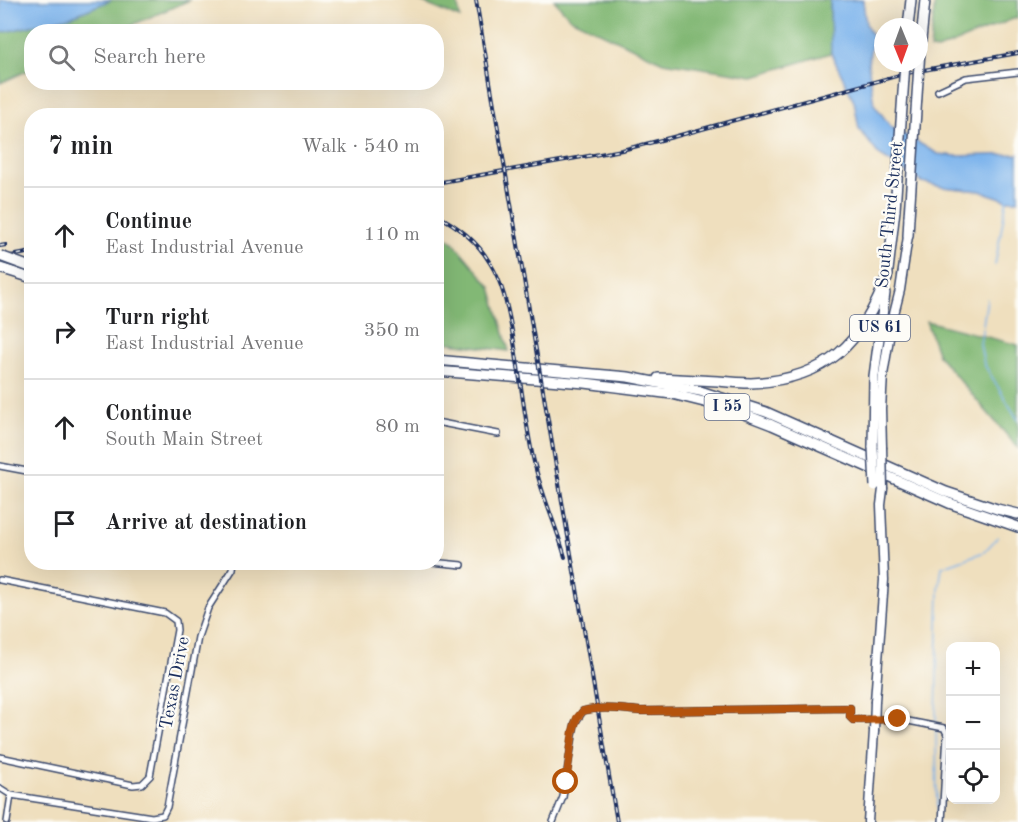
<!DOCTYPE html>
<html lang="en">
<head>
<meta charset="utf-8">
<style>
	:root { --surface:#fff; --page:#f2f2f2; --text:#202124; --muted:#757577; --line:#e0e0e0 }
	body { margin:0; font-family:"Old Standard TT",serif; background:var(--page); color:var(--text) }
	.controls { position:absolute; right:18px; bottom:18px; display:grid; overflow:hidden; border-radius:12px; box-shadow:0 6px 24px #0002 }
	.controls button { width:54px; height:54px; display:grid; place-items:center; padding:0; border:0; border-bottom:2px solid var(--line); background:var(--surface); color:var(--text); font:30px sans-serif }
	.compass { position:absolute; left:874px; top:18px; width:54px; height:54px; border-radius:50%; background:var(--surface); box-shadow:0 6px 24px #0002; rotate:179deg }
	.stop { position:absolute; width:18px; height:18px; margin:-14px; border:4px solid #b45309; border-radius:50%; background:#fff }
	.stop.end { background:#b45309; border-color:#fff; box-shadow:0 2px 6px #0008 }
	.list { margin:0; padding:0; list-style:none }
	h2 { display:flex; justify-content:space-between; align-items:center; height:78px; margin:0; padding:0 24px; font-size:26px }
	h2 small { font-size:20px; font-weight:400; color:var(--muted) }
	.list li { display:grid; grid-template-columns:39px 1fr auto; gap:18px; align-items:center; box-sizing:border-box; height:96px; padding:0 24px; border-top:2px solid var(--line) }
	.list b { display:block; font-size:22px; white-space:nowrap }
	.list p { margin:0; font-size:20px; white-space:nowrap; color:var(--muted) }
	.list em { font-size:20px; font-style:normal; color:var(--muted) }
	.icon { flex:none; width:33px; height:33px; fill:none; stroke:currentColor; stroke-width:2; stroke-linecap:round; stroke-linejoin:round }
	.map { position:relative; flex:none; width:1018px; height:822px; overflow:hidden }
	.search { position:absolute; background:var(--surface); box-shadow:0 6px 24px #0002; left:24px; top:24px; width:420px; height:66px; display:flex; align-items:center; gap:15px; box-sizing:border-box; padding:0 21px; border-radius:24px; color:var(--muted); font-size:22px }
	.panel { position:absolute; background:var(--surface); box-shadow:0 6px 24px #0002; left:24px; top:108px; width:420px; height:462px; border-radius:24px }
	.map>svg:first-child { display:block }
</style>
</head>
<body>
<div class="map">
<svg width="1018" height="822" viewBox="0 0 1018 822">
	<rect width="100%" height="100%" fill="#fdfcf7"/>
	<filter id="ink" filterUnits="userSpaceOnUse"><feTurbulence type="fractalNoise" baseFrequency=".0167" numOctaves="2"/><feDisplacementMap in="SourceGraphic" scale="12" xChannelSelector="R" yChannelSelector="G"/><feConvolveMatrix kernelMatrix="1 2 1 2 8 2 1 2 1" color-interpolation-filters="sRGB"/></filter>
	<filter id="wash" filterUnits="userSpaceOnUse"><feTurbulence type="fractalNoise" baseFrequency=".008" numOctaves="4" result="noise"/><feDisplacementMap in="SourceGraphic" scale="24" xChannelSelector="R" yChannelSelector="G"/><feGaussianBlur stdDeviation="1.35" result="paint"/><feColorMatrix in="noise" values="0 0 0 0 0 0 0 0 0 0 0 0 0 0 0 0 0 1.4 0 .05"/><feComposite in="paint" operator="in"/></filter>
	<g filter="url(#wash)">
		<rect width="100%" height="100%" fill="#efdfbe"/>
		<g fill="#82b875" stroke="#4e746a" stroke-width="1.5">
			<path d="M111,0h79l-72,31 -86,1 -1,37 -31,14v-50l70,-16z"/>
			<path d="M416,0h41l3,18z"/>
			<path d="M554,0h276l1,53 -77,23 -91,-14 -93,-44z"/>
			<path d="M935,0h83v17l-81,33 -7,-1z"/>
			<path d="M437,230l16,12 38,45 18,64 -72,-10z"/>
			<path d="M926,321l92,24v103l-80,-93z"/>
		</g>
		<g fill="#7db4ec" stroke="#4c72a5" stroke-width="1.5">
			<path d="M0,0h111l-41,17 -70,16z"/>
			<path d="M830,0h33l3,24 7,14 -5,25 6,41 17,23 47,27 19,2 61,-2v46h-11l-27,-9 -38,-4 -20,-5 -43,-27 -20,-26 -5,-28 -23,-48z"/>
		</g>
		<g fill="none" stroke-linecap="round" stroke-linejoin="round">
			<g stroke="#7db4ec" stroke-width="1.5">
				<path d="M995,265l12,-67"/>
				<path d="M987,299l-7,45 4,20 34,56"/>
				<path d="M936,723l3,-135 3,-21 42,-15 14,-15"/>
				<path d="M936,728l1,94"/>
			</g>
		</g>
	</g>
	<g filter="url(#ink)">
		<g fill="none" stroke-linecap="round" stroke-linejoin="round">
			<defs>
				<g id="street">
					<path d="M938,91l28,-13 52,-6"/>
					<path d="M436,422l62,12"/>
					<path d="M0,466l32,6"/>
					<path d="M431,562l31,3"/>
					<path d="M0,580l165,33 11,8 1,9 -27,146 -8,8 -9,1 -133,-28"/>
					<path d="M0,788l11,7 141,22 11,-2 4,-8 31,-170 10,-29 25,-39 1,-7"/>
					<path d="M7,822l4,-27"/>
					<path d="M553,822l10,-25 12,-74 8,-12c19,-5 41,-1 60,0l207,-3v9l3,3 45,-1 46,9 3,6 -5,88"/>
				</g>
				<g id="primary">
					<path d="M882,447l-1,-38 2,-34 8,-49 9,-36 8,-54"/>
					<path d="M875,701l9,-121 -3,-75 2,-16"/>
					<path d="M868,822l6,-91"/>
				</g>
				<g id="highway">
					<path d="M908,27l3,-27"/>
					<path d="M920,50l5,-50"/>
					<path d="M908,236l1,-19"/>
					<path d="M0,268l32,10"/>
					<path d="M887,279l8,-69"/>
					<path d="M436,360l192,17 72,14 66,21 180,80 51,17 21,5"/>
					<path d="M436,371l149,12 87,11 56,14 44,17 177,78 69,24"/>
					<path d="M658,378c20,1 40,2 60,3 11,1 22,2 33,2 77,-4 111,-39 137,-109"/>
					<path d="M873,447l1,-71 11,-83"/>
				</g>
			</defs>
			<use href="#street" stroke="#3b496c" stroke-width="8"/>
			<use href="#primary" stroke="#3b496c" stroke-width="11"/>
			<use href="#highway" stroke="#3b496c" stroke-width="12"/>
			<use href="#street" stroke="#fff" stroke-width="5"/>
			<use href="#primary" stroke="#fff" stroke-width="8"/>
			<use href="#highway" stroke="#fff" stroke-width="9"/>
			<defs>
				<g id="rail">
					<path d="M476,0l141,822"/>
					<path d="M436,183l186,-33 51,-13 234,-64 111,-20"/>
					<path d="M436,215c21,10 42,27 54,48 14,22 18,48 23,73 7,39 11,78 19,117 7,36 23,69 33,104"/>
					<path d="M0,246l6,-1"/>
					<path d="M0,258l32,-6"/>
				</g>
			</defs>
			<use href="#rail" stroke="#1b2f5e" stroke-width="4"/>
			<use href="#rail" stroke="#fdfcf7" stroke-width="1.5" stroke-dasharray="4.5" stroke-linecap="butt"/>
			<defs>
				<g id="primary-bridge">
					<path d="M882,447l1,42"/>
					<path d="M874,731l1,-30"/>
				</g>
				<g id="highway-bridge">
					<path d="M895,210l10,-147"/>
					<path d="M909,217l11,-167"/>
					<path d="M0,256l30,11"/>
					<path d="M873,447l2,39"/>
				</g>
			</defs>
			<use href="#primary-bridge" stroke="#3b496c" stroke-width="11" stroke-linecap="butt"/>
			<use href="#highway-bridge" stroke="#3b496c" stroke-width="12" stroke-linecap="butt"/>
			<use href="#primary-bridge" stroke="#fff" stroke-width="8"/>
			<use href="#highway-bridge" stroke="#fff" stroke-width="9"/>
		</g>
	</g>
	<g fill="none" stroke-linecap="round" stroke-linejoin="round" filter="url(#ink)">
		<path stroke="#b45309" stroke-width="8" d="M566,782l7,-51 4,-13 6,-7c19,-5 41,-1 60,0l207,-3v9l3,3 45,-1"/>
	</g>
	<g text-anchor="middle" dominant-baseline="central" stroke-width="4.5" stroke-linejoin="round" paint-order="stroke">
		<g fill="#fdfcf7" stroke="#5f6c8c" stroke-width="1.5">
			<rect x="850" y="315" width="60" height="26" rx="4.5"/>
			<rect x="704.5" y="394" width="45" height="26" rx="4.5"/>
		</g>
		<g font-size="16" font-weight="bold" fill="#1b2f5e">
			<text x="880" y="328">US 61</text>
			<text x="727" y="407">I 55</text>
		</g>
		<g font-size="18" fill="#1b2f5e" stroke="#fdfcf7">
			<text transform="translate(890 215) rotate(-84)">South Third Street</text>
			<text transform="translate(175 683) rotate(-79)">Texas Drive</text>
		</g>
	</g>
</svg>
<div class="controls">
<button>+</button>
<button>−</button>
<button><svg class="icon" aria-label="locate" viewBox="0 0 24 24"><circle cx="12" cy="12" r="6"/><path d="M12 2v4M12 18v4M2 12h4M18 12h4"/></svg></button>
</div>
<svg class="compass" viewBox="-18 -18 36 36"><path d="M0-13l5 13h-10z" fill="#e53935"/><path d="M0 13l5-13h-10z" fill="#757577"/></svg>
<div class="stop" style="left:566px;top:782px"></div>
<div class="stop end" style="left:898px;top:719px"></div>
<div class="search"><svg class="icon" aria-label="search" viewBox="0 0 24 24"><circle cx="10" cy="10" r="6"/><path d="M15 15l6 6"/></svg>Search here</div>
<section class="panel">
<h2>7 min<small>Walk · 540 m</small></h2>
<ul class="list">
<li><svg class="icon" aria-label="ahead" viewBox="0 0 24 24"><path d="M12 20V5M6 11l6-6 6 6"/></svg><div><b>Continue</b><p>East Industrial Avenue</p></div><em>110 m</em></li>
<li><svg class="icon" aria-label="right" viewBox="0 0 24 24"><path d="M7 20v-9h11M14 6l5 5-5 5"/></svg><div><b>Turn right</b><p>East Industrial Avenue</p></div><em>350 m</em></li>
<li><svg class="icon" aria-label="ahead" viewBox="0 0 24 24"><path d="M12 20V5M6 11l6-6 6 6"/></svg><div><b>Continue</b><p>South Main Street</p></div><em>80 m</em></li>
<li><svg class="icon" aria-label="arrive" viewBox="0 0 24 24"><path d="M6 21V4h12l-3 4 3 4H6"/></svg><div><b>Arrive at destination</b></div></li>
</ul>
</section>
</div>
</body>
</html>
